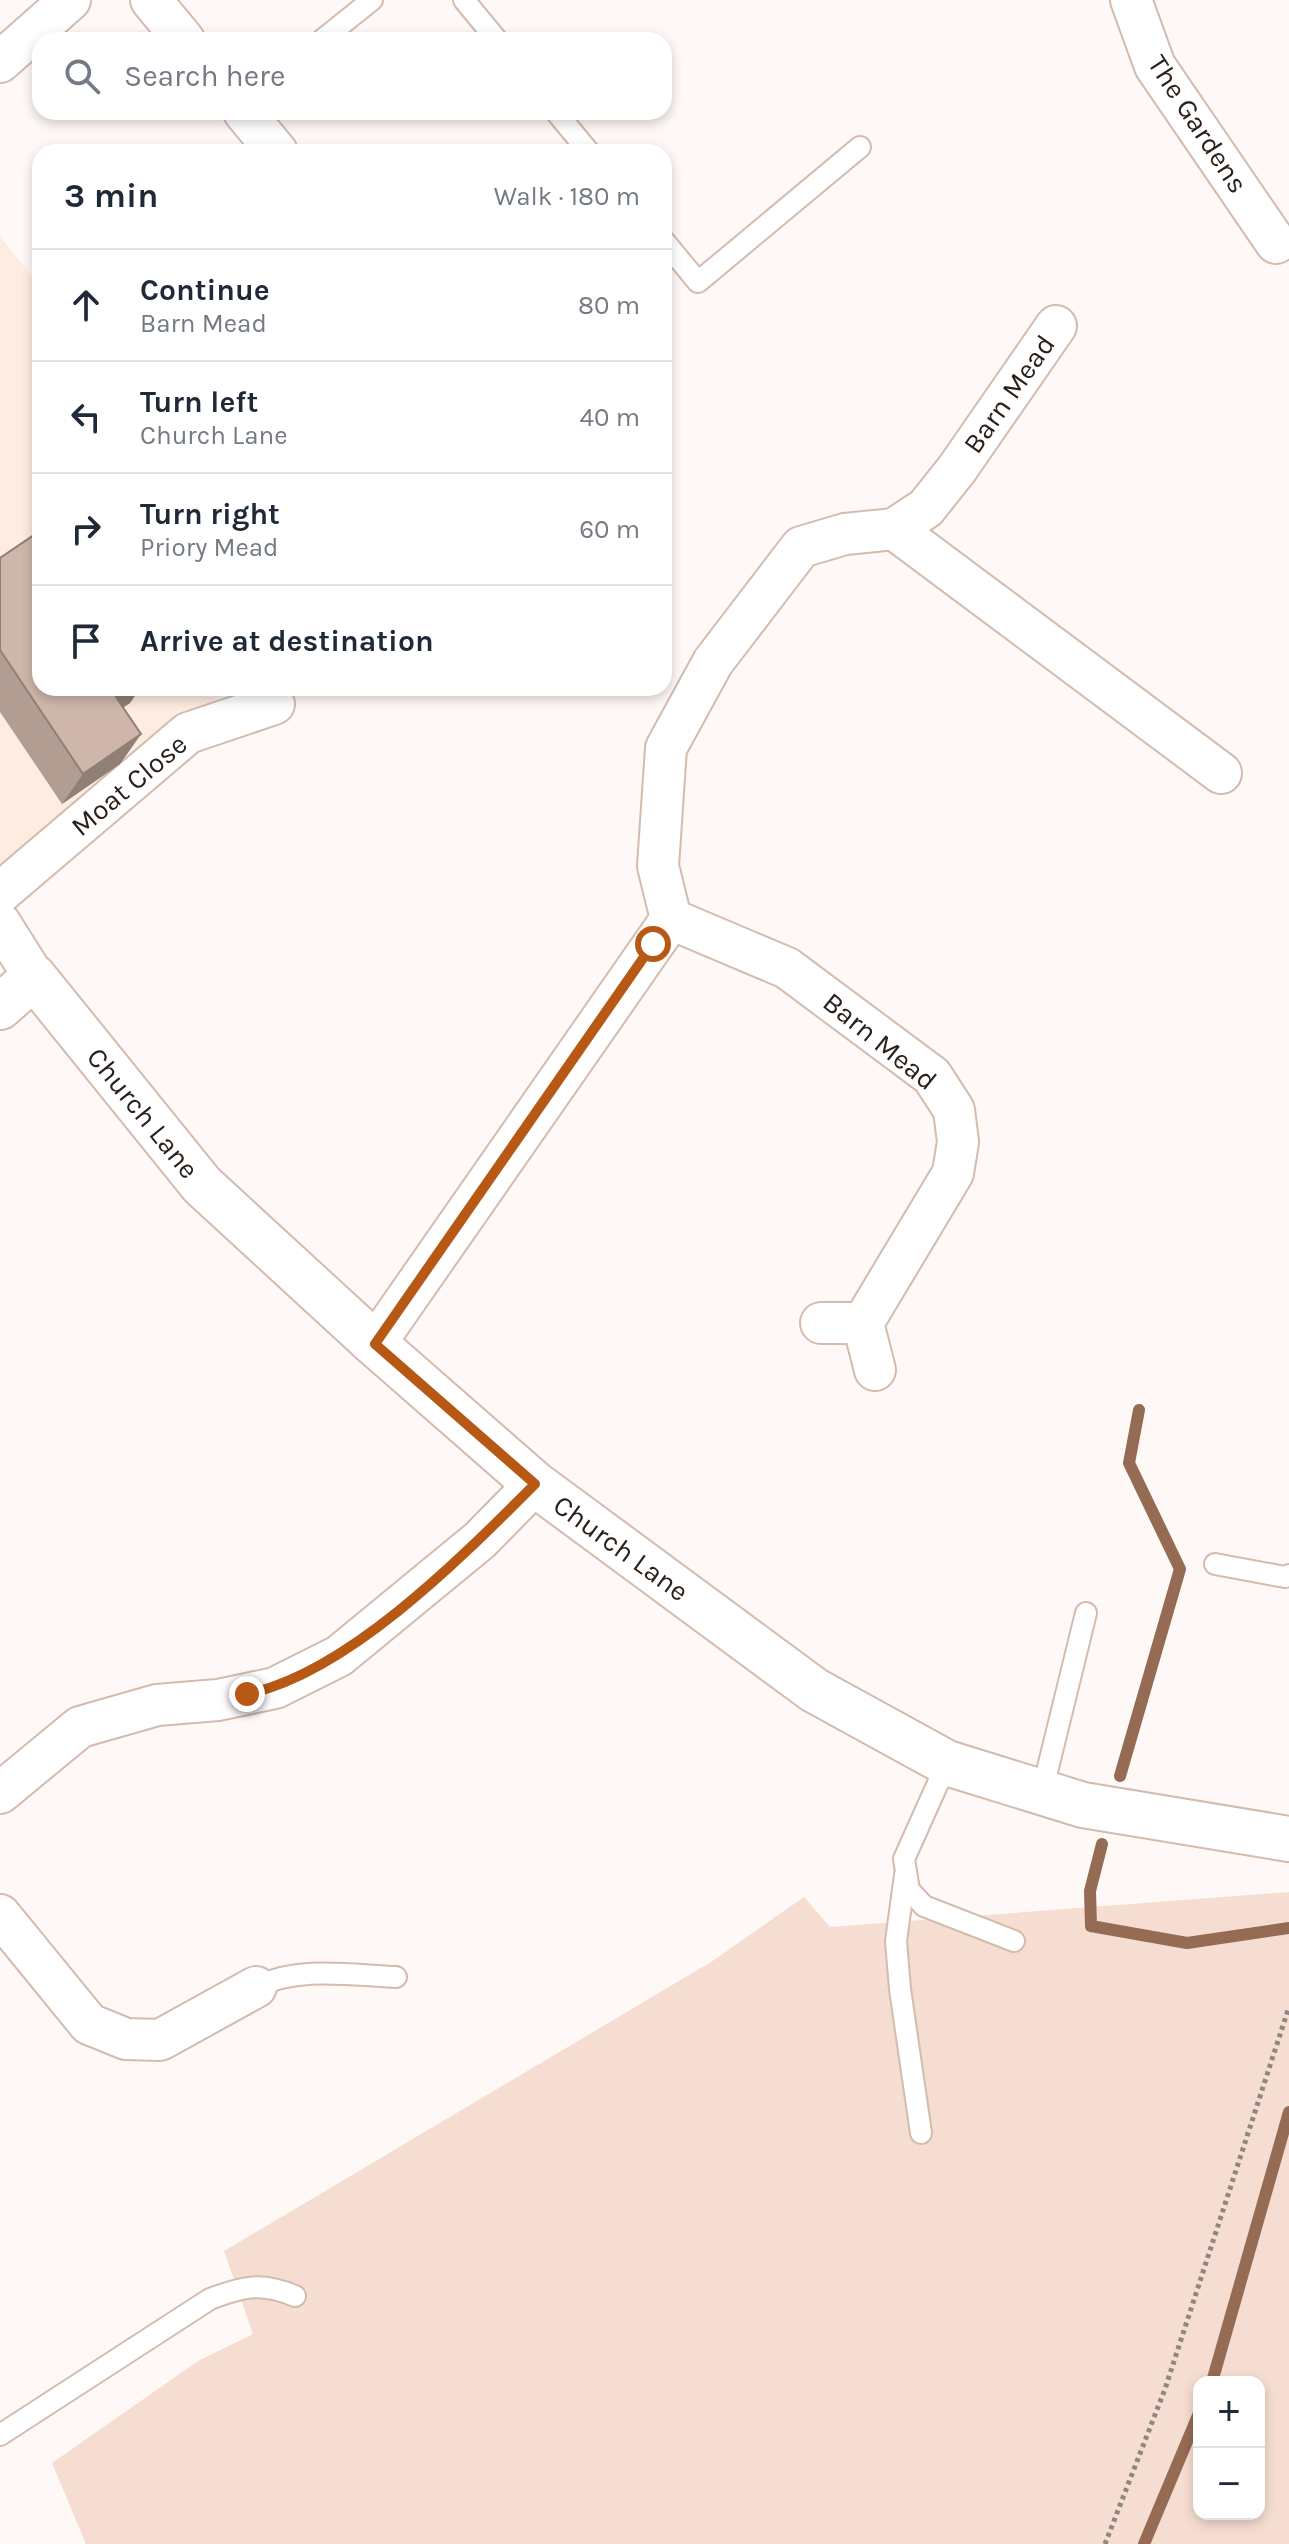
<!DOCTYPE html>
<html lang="en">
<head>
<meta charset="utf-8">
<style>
	:root { --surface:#fff; --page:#f6f6f7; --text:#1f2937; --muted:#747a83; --line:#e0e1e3 }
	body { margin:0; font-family:Karla,sans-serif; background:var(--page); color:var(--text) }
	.controls { position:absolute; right:24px; bottom:24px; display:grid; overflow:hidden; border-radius:16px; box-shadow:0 4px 12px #0003 }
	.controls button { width:72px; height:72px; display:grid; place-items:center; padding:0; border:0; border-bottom:2px solid var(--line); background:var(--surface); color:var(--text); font:40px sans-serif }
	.stop { position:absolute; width:24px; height:24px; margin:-18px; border:6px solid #b85815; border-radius:50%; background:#fff }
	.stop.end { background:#b85815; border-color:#fff; box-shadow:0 2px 8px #0008 }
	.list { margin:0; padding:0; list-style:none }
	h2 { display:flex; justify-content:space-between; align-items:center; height:104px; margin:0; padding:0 32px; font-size:34px }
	h2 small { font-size:26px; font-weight:400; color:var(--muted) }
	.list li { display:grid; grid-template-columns:52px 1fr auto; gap:24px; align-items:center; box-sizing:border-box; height:112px; padding:0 32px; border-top:2px solid var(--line) }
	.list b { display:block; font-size:30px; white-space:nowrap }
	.list p { margin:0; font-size:26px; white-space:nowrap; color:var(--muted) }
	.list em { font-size:26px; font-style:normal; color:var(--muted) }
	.icon { flex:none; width:44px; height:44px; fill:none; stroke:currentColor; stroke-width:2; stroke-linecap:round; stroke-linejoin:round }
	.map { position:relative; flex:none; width:1289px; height:2544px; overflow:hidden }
	.search { position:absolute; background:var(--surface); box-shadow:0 4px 12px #0003; left:32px; top:32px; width:640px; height:88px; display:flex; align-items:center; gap:20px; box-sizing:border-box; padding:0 28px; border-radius:24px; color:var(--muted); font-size:30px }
	.panel { position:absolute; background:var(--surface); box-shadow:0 4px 12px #0003; left:32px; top:144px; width:640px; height:552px; border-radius:24px }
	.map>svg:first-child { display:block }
</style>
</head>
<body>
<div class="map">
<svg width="1289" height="2544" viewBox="0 0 1289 2544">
	<rect width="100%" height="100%" fill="#fef9f6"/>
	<path fill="#feebe1" d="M0,237l40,49v402h190l-230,191z"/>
	<path fill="#f6ddd1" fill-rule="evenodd" d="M1289,1892v652h-1203l-34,-81 146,-102 55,-27 -29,-83 487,-289 93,-65 26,30zM1199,2382h60v132h-60z"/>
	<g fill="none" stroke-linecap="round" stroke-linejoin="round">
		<g stroke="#966b54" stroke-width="12">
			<path d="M1120,1776l60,-207 -51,-106 10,-53"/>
			<path d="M1102,1844l-12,47 1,35 96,17 102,-15"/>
			<path d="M1212,2382l77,-270"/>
			<path d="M1144,2544l55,-131"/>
		</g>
		<defs>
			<g id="lane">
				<path d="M464,0l33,40"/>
				<path d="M322,40l50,-40"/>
				<path d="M556,112l33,40"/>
				<path d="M664,241l34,41 162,-135"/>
				<path d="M1215,1564l70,13 4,-2"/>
				<path d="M947,1763l-43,96 5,31 15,16 90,35"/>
				<path d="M1042,1792l44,-179"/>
				<path d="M905,1875l-9,66 4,48 21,144"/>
				<path d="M256,1987c43,-21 92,-12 140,-10"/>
				<path d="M0,2435l210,-136c34,-13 52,-17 85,-3"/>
			</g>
			<g id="street">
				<path d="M151,0l33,40"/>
				<path d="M1131,0l24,66 121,177"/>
				<path d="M0,62l70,-62"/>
				<path d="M244,112l33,40"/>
				<path d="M894,529l327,244"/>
				<path d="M0,893l188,-160 86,-29"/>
				<path d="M671,919l116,49 145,108 22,34 4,32 -5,31 -90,150 12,47"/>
				<path d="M0,923l34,54"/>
				<path d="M821,1323h42"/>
				<path d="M375,1344l296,-425 -13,-53 8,-118 47,-86 88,-115 44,-13 49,-5 32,-21 31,-39 99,-143"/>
				<path d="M0,1793l80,-66 77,-22 61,-5 57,-12 64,-32 141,-116 55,-56"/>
				<path d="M0,1915l89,109 37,15 34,1 96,-53"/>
			</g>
			<path id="secondary" d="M0,1007l34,-30 168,208 173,159 160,140 279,206 133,73 136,42 206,34"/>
		</defs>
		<use href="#lane" stroke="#d3bbae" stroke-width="24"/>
		<use href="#street" stroke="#d3bbae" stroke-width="44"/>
		<use href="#secondary" stroke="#d3bbae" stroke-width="48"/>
		<path stroke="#8d8681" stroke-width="5" stroke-dasharray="4 4" stroke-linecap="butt" d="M1105,2544l60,-155 124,-382"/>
		<use href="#lane" stroke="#fff" stroke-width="20"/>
		<use href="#street" stroke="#fff" stroke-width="40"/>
		<use href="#secondary" stroke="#fff" stroke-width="44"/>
	</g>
	<path fill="#b19d92" d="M0,558l40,130h100l-10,15 -7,4 18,27 -21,30 -58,40 -62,-92z"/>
	<g fill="#907f77">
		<path d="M129,688h11l-10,15 -35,24 21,-30z"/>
		<path d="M141,734l-21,30 -58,40 21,-30z"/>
	</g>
	<path fill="#ceb6aa" stroke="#907f77" stroke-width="2" d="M40,531v157h89l-13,9 25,37 -58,40 -83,-124v-92z"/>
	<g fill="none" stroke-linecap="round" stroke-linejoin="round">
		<path stroke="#b85815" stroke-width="10" d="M247,1694c101,-21 215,-137 288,-210l-160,-140 278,-400"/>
	</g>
	<g text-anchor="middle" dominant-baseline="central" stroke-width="6" stroke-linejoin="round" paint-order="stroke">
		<g font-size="28" fill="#2a211c" stroke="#fff">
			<text transform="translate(1198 124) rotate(57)">The Gardens</text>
			<text transform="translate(1009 394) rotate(-55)">Barn Mead</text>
			<text transform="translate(129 785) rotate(-40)">Moat Close</text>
			<text transform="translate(880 1041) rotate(39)">Barn Mead</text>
			<text transform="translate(143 1113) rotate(51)">Church Lane</text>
			<text transform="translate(621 1548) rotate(36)">Church Lane</text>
		</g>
	</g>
</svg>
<div class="controls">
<button>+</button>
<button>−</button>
</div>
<div class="stop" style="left:653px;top:944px"></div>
<div class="stop end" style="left:247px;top:1694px"></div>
<div class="search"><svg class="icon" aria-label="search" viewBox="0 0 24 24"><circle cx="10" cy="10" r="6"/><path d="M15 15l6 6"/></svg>Search here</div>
<section class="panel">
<h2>3 min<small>Walk · 180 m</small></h2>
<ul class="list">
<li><svg class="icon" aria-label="ahead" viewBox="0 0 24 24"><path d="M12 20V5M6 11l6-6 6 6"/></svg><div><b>Continue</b><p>Barn Mead</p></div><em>80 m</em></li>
<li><svg class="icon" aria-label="left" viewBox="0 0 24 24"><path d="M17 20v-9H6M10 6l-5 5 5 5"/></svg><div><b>Turn left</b><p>Church Lane</p></div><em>40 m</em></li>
<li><svg class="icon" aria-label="right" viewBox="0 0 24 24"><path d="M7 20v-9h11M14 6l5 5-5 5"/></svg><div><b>Turn right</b><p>Priory Mead</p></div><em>60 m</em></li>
<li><svg class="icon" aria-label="arrive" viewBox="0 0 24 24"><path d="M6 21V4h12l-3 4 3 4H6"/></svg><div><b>Arrive at destination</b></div></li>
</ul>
</section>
</div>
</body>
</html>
